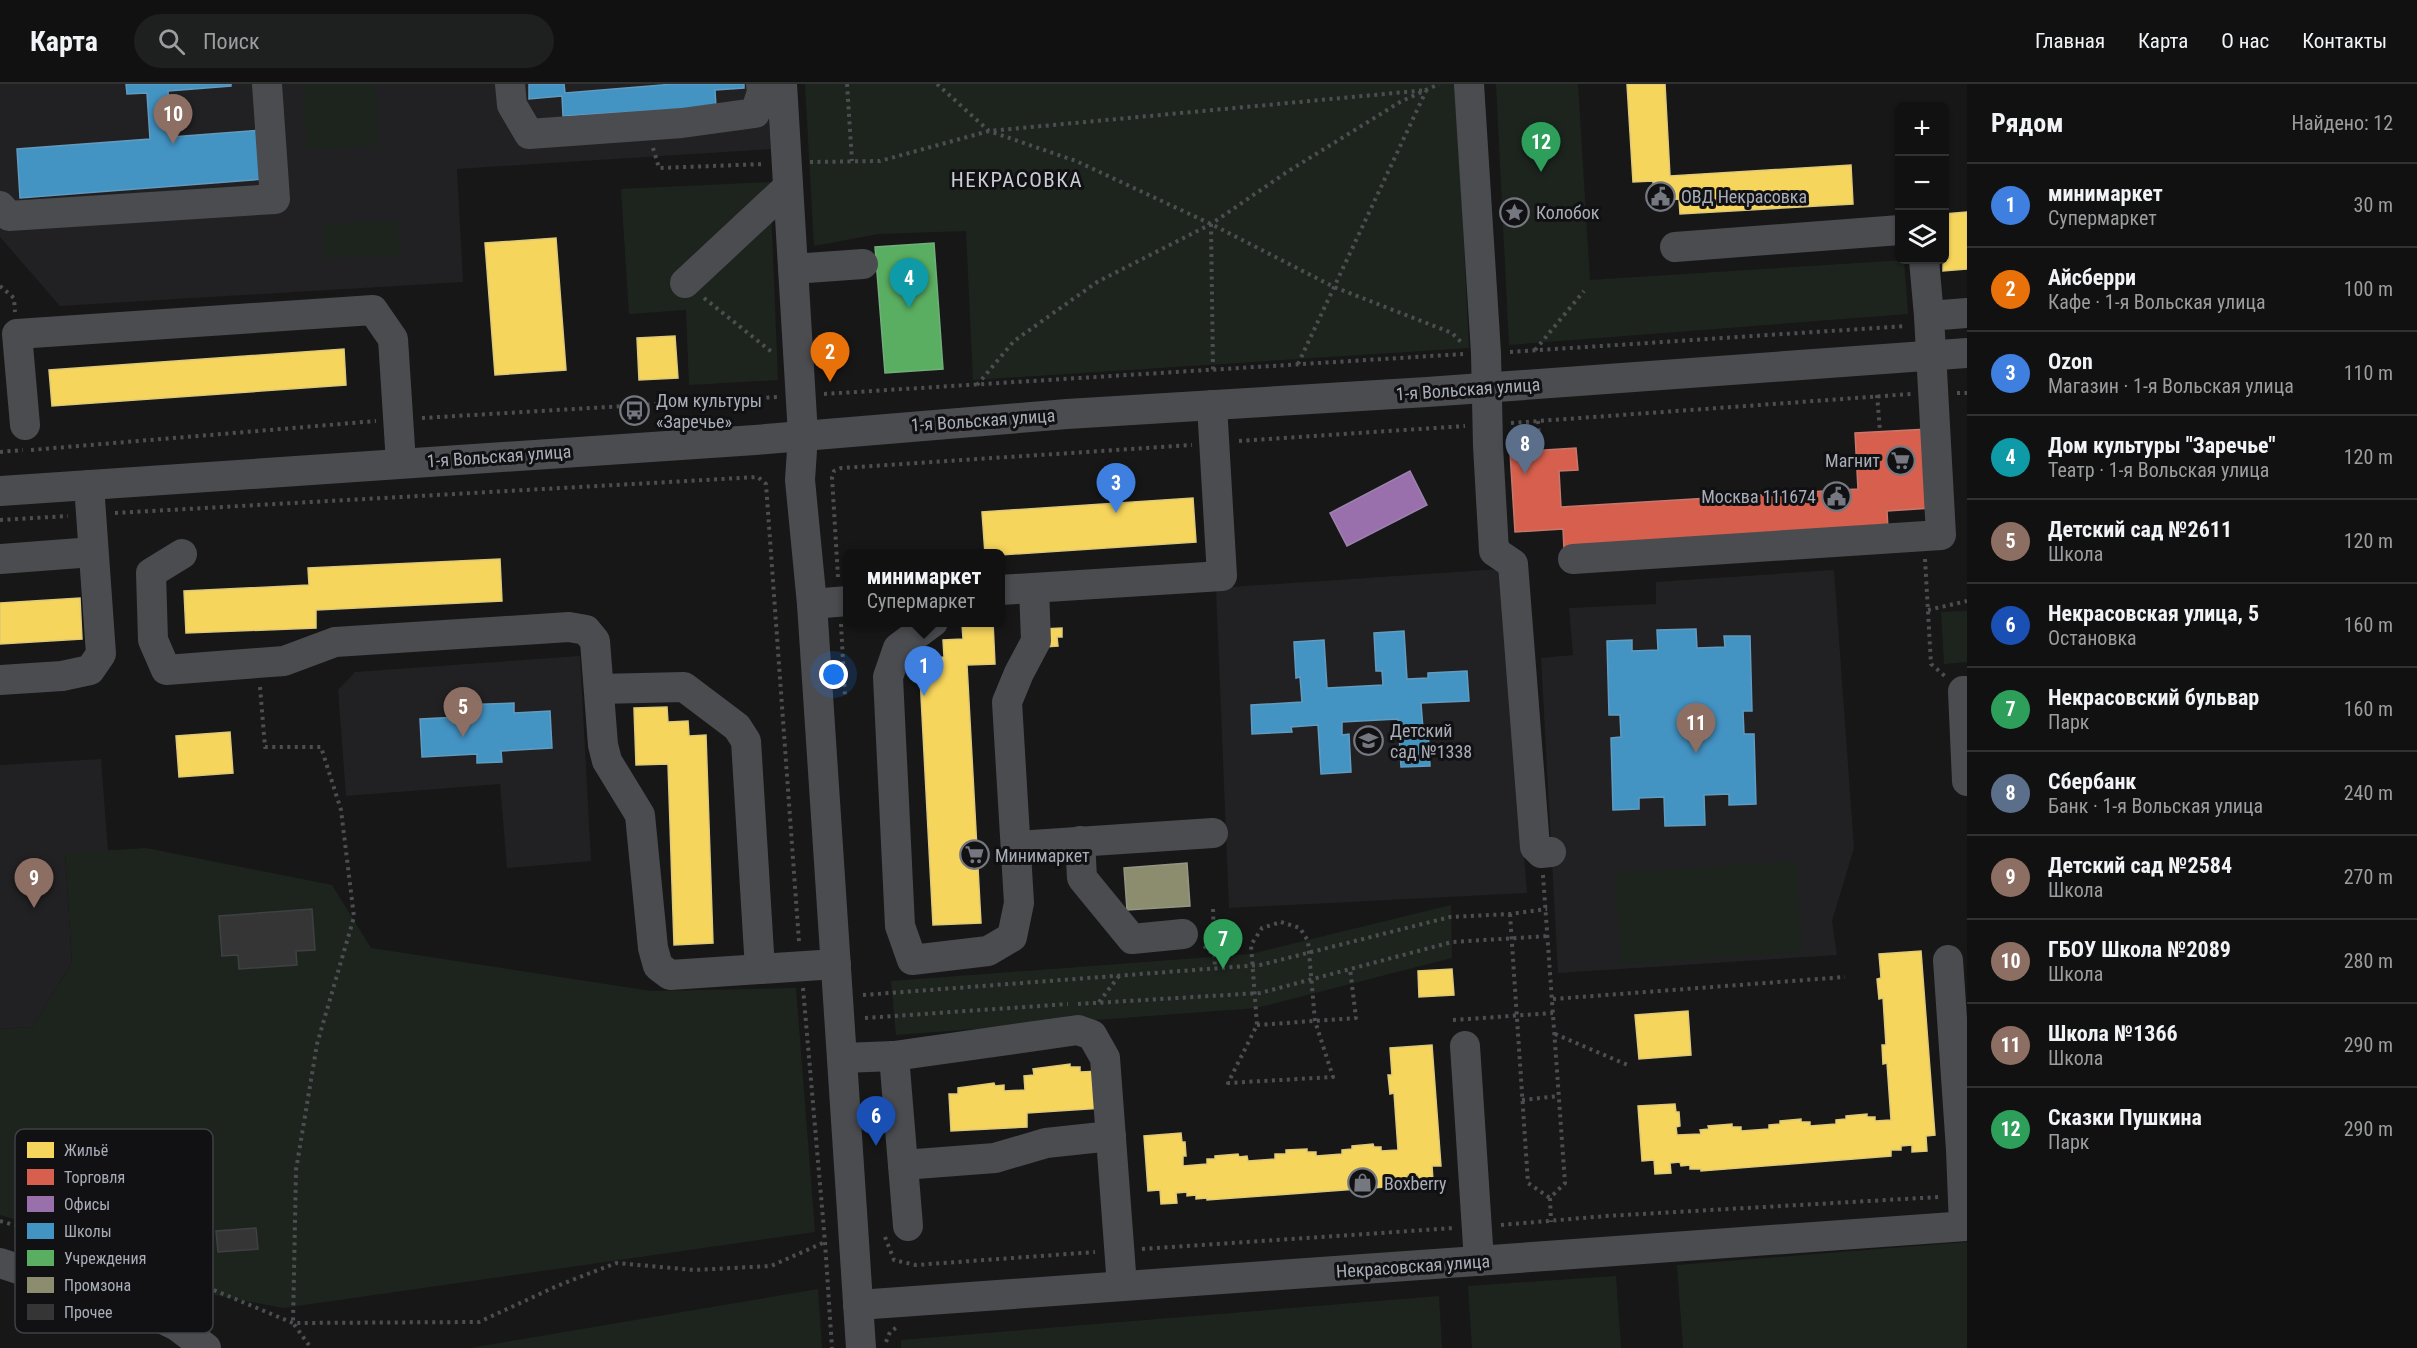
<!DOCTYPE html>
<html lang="ru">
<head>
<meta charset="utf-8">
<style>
	:root { --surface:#111; --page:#1e1f1f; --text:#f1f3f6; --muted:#9c9d9f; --line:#303131; --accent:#0f766e }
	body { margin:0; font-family:"Roboto Condensed",sans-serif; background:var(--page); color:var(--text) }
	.controls { position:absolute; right:18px; top:18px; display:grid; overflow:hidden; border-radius:9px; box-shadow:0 2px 4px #0004 }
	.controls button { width:54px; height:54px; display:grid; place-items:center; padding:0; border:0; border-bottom:2px solid var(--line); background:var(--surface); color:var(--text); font:30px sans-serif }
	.you { position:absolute; left:834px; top:591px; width:21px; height:21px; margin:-15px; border:4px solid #fff; border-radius:50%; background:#1a73e8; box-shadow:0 0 0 9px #1a73e833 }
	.badge { display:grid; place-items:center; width:39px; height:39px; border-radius:50%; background:var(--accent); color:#fff; font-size:20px; font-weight:700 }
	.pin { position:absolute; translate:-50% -50px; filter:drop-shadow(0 2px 3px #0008) }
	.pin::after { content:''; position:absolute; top:32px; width:21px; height:18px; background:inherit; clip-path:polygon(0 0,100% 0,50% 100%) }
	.popup { position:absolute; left:843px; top:465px; width:162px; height:78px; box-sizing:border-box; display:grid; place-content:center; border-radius:9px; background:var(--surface); filter:drop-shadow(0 2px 4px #0005); font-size:20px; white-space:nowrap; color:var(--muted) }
	.popup b { font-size:22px; color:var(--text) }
	.popup::after { content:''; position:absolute; left:50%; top:100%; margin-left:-12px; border:12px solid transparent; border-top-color:var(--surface) }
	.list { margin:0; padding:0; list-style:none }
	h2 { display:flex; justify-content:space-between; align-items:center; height:78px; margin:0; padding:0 24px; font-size:26px }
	h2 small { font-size:20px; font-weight:400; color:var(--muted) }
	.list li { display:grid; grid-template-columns:39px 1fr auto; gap:18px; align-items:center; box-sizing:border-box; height:84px; padding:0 24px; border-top:2px solid var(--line) }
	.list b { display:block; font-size:22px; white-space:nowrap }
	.list p { margin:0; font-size:20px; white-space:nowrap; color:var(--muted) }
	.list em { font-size:20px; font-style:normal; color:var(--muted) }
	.icon { flex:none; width:33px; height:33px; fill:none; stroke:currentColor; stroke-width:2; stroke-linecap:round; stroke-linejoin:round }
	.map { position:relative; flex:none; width:1967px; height:1264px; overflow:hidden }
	header { display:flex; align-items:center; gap:36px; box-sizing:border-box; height:84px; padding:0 30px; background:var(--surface); border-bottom:2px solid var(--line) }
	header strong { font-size:28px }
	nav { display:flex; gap:33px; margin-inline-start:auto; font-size:21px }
	.search { width:420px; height:54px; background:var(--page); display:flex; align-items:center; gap:15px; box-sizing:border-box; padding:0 21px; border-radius:33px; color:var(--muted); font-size:22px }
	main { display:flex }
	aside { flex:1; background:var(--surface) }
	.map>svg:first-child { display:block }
</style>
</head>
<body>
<header>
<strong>Карта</strong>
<div class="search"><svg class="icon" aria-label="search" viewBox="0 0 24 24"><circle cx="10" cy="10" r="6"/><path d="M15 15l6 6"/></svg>Поиск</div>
<nav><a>Главная</a><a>Карта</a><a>О нас</a><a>Контакты</a></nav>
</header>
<main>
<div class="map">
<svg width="1967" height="1264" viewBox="0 0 1967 1264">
	<rect width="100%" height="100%" fill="#171717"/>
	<g fill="#212123">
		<path d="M0,0h766l5,65 -314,20 6,113 -403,24 -60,-69z"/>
		<path d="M1501,485l26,324 -298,15 -13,-320z"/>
		<path d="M1834,486l20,278 -22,73 5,34 -279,18 -17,-315 32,-3 -4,-47 87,-4v-22z"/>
		<path d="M580,572l11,205 -84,7 -7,-84 -154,12 -8,-106 17,-18z"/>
		<path d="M101,675l7,92 -43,3 7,109 -40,64 -32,2v-264z"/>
	</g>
	<g fill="#1d241e">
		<path d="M303,0h72l4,62 -72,4z"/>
		<path d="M805,0h651l13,264 -496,32 -7,-149 -88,3 -64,12z"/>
		<path d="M1496,0h82l12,196 314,-20 4,54 -399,31z"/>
		<path d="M770,98l8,198 -89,5 -3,-75 -57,4 -8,-125z"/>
		<path d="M398,136l2,35 -76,3 -2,-34z"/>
		<path d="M1967,527v51l-23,2 -3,-52z"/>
		<path d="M146,764l186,37 39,63 280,43 145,-3 19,244 -532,76 -74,-14 -77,-42 -132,-37v-186l32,-2 40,-64 -7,-110z"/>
		<path d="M1796,777l6,91 -181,12 -6,-91z"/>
		<path d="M1451,821l1,53 -196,50 -360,27 -5,-54 360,-27z"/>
		<path d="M1967,1158v106h-284l-6,-83z"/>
		<path d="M1616,1192l5,72h-149l-4,-62z"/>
		<path d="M818,1205l4,59h-352z"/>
		<path d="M1439,1212l3,52h-541v-8z"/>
	</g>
	<g fill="#f6d55c" stroke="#dfc978" stroke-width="1.5">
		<path d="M1627,0h38l5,92 181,-11 2,39 -173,10 -1,-15 -25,2 -1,-20 -20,1z"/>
		<path d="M1967,128v57l-24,2 1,-57z"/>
		<path d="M556,154l10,132 -71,5 -10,-132z"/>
		<path d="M675,252l3,42 -39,2 -2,-42z"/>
		<path d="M344,265l2,36 -294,21 -3,-36z"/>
		<path d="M1193,414l3,44 -196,13 -15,-1 -3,-42z"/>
		<path d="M500,475l2,42 -186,9v18l-130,5 -2,-42 125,-6 -1,-17z"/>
		<path d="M80,514l2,41 -82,5v-41z"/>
		<path d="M993,538l2,42 -28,1 14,258 -48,2 -14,-267 25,-1 -1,-17 20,-1 -1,-15z"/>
		<path d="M1062,544v9h-5l1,9 -14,1 -1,-18z"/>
		<path d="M667,623l1,15 20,-1 1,15 17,-1 7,208 -39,2 -6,-181 -32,1 -2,-57z"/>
		<path d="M230,648l3,41 -54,4 -3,-41z"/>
		<path d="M1921,867l14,184 -9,1 1,15 -15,1v-7l-11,1v4h-10v6l-190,15v-2h-11v-4l-9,1 -1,-4 -10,1 1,10 -16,1 -1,-14 -12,1 -4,-55 37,-2 1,8h3l1,14 -4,1 1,8 24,-1 -1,-4 9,-1 -1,-3 24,-2v3h9v4l28,-2v-4l11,-1v-3l21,-2v3h9v4l26,-2v-4l10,-1v-3l21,-2v3h8v4l16,-1 -4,-57 -4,1 -1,-19h4l-3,-47 -4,1 -2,-20 4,-1 -2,-24z"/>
		<path d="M1452,885l2,26 -35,2 -1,-26z"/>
		<path d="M1688,927l3,44 -52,4 -4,-44z"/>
		<path d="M1432,961l9,121h-9l1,14 -14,2 -1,-7h-11v5h-10l1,6 -191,14v-2l-11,1v-4l-9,1v-4l-11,1 1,10 -16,1 -1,-14 -12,1 -4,-55 37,-3 1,9h3l1,14h-3v10l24,-2v-5h8v-3l23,-2 1,3 8,-1 1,5 27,-2v-5h11v-4l21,-1v3h9v4l26,-2v-4l10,-1v-3l21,-2 1,3h7v4l17,-1 -4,-57 -4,1 -2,-19h4l-2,-27z"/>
		<path d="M1070,980v3h10v5l21,-1 2,37 -76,5v14l-76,4 -2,-37h9v-6l36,-5 1,3 9,-1v6l21,-1 -1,-14 10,-1 -1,-6z"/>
	</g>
	<path fill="#d6604d" stroke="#c8776d" stroke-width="1.5" d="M1928,345l4,79 -45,3 1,18 -324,20 -1,-20 -48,3 -5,-80 66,-4 2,22 -19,1 2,36 297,-18 -3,-56z"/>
	<path fill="#9970ab" stroke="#9e82af" stroke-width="1.5" d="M1410,387l17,34 -80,41 -17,-33z"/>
	<g fill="#4393c3" stroke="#619bc0" stroke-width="1.5">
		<path d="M126,0h105v2l-63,5 3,46 90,-7 4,49 -245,19 -3,-49 133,-10 -3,-46 -20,1z"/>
		<path d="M529,0h35l1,9 109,-9h70v4l-29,2 1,17 -153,9 -1,-20 -33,3z"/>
		<path d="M1696,545l1,19 28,-1 -1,-11h26l2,75h-9l1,23h10l2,70 -27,1v-11l-25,1 1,30 -40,1 -1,-29 -25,1v11l-26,1 -2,-72 10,-1 -1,-22h-11l-2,-74 25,-1v11l26,-1 -1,-20z"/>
		<path d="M1404,547l3,48 21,-1v-5l39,-2 2,30 -48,2 2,26h5l2,37 -29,1 -3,-48 -56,3v13l7,-1 2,38 -30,2 -3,-49 -27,2 1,5 -40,2 -1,-29 51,-3 -2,-25 -4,1 -2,-36 30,-2 3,48 56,-3 -1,-14h-6l-2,-38z"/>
		<path d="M514,619v10l36,-2 2,37 -51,3 1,11 -25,1v-9l-55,3 -2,-38 39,-2 -1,-12z"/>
	</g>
	<path fill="#5aae61" stroke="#71ae7b" stroke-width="1.5" d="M934,159l9,126 -58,4 -10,-126z"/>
	<path fill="#8c8c6e" stroke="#949684" stroke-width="1.5" d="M1187,779l3,43 -63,4 -3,-42z"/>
	<g fill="#353536" stroke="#3f4043" stroke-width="1.5">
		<path d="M312,825l3,41 -19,1 1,14 -58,4 -1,-14 -16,1 -3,-40z"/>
		<path d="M256,1144l2,21 -40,3 -2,-21z"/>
	</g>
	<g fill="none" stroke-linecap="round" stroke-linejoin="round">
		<g stroke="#4d4e52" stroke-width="4" stroke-dasharray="3 4.5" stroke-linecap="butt">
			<path d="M847,0l5,77"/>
			<path d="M937,0l52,47 87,30 135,63 123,63 118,46 9,9"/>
			<path d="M653,64l6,20 106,-4"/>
			<path d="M810,78l70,-1 109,-30 438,-41"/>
			<path d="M1211,140l2,146"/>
			<path d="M0,202l14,12 1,14"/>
			<path d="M704,214l69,55"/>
			<path d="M1535,266l49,-59"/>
			<path d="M1510,268l396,-26"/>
			<path d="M1298,280l128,-273"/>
			<path d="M977,301l37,-44 83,-59 114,-58 76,-52 113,-70 39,-18"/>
			<path d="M1957,309h10"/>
			<path d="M824,310l639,-40"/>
			<path d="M1877,311l3,36"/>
			<path d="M422,334l355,-21"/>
			<path d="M1538,337l2,30"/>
			<path d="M1511,339l400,-29"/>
			<path d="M1239,357l226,-15"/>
			<path d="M31,366l345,-29"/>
			<path d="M0,368l23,-2"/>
			<path d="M115,429l643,-36 8,7 33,458"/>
			<path d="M0,436l68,-4"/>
			<path d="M1925,475l6,105 15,13"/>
			<path d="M838,493l-6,-100 2,-6 7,-3 351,-23"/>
			<path d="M1928,526l39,-9"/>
			<path d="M841,540l4,73"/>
			<path d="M260,603l5,60h56l20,63 13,107 -37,127 -21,126 -3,153 18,25"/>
			<path d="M1543,791l22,308 -15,15 1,24"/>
			<path d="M1213,825l2,59"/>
			<path d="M1510,830l18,269 22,15"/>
			<path d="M1281,838l19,6 8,13 7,80 18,56 -105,6 29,-58 -6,-80 11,-17z"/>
			<path d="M1204,862l11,10"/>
			<path d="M803,904l22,254 7,106"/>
			<path d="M863,911l397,-30 190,-48 60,-3 37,-5"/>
			<path d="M1553,915l292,-22"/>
			<path d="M1099,918l20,-26"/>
			<path d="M1078,920l182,-11 192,-51 97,-6"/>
			<path d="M865,934l203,-14"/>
			<path d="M1453,936l100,-7"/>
			<path d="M1257,941l99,-7 -6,-49"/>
			<path d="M1555,950l75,32"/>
			<path d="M1522,1016l37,-4"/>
			<path d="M0,1137l156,45 137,57 186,-1 78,-36 59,-23 78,7 77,-4 54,-24"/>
			<path d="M1501,1141l105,-9 333,-19"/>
			<path d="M885,1153l9,23 22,5 179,-13"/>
			<path d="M1142,1165l312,-21"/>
			<path d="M886,1258l4,-10 7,-5"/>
		</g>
		<g stroke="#4b4c50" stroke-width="30">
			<path d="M510,0l2,21 17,29 153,-11 73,-10 7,-21 -1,-8"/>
			<path d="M782,0l21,351 -3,45 12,124 49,744"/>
			<path d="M1469,0l17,269 2,93 6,105 19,13 22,283 6,6 10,-1"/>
			<path d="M0,122l9,10 266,-17 -8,-115"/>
			<path d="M1675,163l225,-17"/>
			<path d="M1924,176l5,56"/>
			<path d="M793,185l70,-5"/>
			<path d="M685,199l103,-96"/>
			<path d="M25,341l-8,-91 356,-24 20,29 8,124"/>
			<path d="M0,407l755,-51 312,-26 360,-22 540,-39"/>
			<path d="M182,470l-31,19 2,67 13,30 118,-9 51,-19 234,-15 17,3 9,11 8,104 4,16 33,54 13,133 5,18 12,9 166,-11"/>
			<path d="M0,475l93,-7"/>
			<path d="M1573,475l368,-24 -12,-219 38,-3"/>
			<path d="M1000,506l222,-14 -10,-171"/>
			<path d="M812,520l36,-3"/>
			<path d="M933,538l-35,26 -10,29 12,249 12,34 76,-9 24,-14 7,-34 -12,-201 12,-29 17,-32 -2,-53"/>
			<path d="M0,596l62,-4 28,-6 11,-16 -12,-169"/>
			<path d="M599,605l85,-2 53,40 9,14 14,228"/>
			<path d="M1967,607h-4l4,90"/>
			<path d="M1080,757l2,37 50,61 51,-5"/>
			<path d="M1016,762l197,-13"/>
			<path d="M1948,876l13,190 3,76"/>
			<path d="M1465,962l14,215"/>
			<path d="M894,972l14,170"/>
			<path d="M843,974l51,-2 184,-26 14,5 13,23 17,228"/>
			<path d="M903,1081l92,-7 51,-15 65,-7"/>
			<path d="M0,1179l151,50 26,13 29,22"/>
			<path d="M858,1221l1109,-79"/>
		</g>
	</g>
	<defs>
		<symbol id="civic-ring" viewBox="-11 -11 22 22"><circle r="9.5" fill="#111113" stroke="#757880" stroke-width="1.5"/><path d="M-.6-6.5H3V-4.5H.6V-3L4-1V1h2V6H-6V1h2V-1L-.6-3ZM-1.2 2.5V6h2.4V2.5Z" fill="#757880"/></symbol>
		<symbol id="sight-ring" viewBox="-11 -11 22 22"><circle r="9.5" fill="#111113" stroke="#757880" stroke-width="1.5"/><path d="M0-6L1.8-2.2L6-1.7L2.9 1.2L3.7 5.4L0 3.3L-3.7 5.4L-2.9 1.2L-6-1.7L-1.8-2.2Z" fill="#757880"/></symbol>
		<symbol id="bus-ring" viewBox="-11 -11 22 22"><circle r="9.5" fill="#111113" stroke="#757880" stroke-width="1.5"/><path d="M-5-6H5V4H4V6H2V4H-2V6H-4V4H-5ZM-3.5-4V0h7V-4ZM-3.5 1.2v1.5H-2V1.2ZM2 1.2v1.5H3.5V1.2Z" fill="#757880"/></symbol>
		<symbol id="supermarket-ring" viewBox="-11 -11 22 22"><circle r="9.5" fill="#111113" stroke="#757880" stroke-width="1.5"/><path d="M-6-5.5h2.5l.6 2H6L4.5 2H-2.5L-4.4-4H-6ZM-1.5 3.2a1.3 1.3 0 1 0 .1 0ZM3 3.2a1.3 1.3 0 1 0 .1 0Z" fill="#757880"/></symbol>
		<symbol id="school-ring" viewBox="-11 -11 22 22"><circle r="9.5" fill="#111113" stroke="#757880" stroke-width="1.5"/><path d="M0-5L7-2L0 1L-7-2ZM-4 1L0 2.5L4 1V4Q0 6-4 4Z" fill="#757880"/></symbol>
		<symbol id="shop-ring" viewBox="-11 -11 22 22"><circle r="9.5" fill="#111113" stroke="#757880" stroke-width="1.5"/><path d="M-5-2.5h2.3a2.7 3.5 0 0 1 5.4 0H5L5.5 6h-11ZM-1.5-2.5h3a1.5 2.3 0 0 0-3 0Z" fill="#757880"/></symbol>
	</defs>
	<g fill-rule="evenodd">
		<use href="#civic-ring" x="1644" y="96" width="33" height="33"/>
		<use href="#sight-ring" x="1498" y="112" width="33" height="33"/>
		<use href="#bus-ring" x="618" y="310" width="33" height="33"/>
		<use href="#supermarket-ring" x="1884" y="360" width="33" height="33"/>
		<use href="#civic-ring" x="1820" y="396" width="33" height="33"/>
		<use href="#school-ring" x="1352" y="640" width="33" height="33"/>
		<use href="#supermarket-ring" x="958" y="754" width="33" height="33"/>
		<use href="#shop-ring" x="1346" y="1082" width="33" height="33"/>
	</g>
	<g text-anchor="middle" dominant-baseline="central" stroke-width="6" stroke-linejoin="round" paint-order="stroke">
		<g font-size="18" fill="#a8adb8" stroke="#111113" text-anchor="start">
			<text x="1681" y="112">ОВД Некрасовка</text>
			<text x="1536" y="128">Колобок</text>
			<text x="656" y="316">Дом культуры<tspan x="656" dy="21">«Заречье»</tspan></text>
			<text x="1880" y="376" text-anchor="end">Магнит</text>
			<text x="1816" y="412" text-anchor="end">Москва 111674</text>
			<text x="1390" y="646">Детский<tspan x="1390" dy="21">сад №1338</tspan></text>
			<text x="995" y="771">Минимаркет</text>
			<text x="1384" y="1099">Boxberry</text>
		</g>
		<g font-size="18" fill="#a8adb8" stroke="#111113">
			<text transform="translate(1468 305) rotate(-4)">1-я Вольская улица</text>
			<text transform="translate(983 336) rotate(-4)">1-я Вольская улица</text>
			<text transform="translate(499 372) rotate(-4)">1-я Вольская улица</text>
			<text transform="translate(1413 1182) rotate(-4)">Некрасовская улица</text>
		</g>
		<g font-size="21" letter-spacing="1.5" fill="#c9ccd4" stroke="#111113">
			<text x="1017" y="96">НЕКРАСОВКА</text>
		</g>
	</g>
	<rect x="15" y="1045" width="198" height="204" rx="9" fill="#111113" stroke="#3e4045" stroke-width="1.5"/>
	<rect x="27" y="1058" width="27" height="16" fill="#f6d55c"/>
	<rect x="27" y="1085" width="27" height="16" fill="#d6604d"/>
	<rect x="27" y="1112" width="27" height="16" fill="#9970ab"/>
	<rect x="27" y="1139" width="27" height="16" fill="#4393c3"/>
	<rect x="27" y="1166" width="27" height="16" fill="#5aae61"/>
	<rect x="27" y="1193" width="27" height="16" fill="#8c8c6e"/>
	<rect x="27" y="1220" width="27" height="16" fill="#353536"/>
	<g font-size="16" fill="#a8adb8">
		<text x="64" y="1072">Жильё</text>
		<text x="64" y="1099">Торговля</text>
		<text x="64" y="1126">Офисы</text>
		<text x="64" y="1153">Школы</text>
		<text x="64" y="1180">Учреждения</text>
		<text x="64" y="1207">Промзона</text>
		<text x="64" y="1234">Прочее</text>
	</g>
</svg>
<div class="controls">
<button>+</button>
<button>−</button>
<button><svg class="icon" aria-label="layers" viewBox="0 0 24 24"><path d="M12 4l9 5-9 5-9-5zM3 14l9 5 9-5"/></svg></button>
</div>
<div class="you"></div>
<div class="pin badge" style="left:924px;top:612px;background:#3f7fe0">1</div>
<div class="popup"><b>минимаркет</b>Супермаркет</div>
<div class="pin badge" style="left:830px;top:298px;background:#e8710a">2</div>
<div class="pin badge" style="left:1116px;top:429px;background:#3f7fe0">3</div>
<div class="pin badge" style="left:909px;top:224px;background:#0f9aa8">4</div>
<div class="pin badge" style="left:463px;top:653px;background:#8d6e63">5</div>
<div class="pin badge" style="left:876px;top:1062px;background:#1a4fb4">6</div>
<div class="pin badge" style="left:1223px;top:885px;background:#2e9e5b">7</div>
<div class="pin badge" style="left:1525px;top:390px;background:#5c6f8a">8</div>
<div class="pin badge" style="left:34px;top:824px;background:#8d6e63">9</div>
<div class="pin badge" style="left:173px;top:60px;background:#8d6e63">10</div>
<div class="pin badge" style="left:1696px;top:669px;background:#8d6e63">11</div>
<div class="pin badge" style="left:1541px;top:88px;background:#2e9e5b">12</div>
</div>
<aside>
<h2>Рядом<small>Найдено: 12</small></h2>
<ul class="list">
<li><span class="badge" style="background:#3f7fe0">1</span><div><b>минимаркет</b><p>Супермаркет</p></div><em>30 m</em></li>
<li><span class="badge" style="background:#e8710a">2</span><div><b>Айсберри</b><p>Кафе · 1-я Вольская улица</p></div><em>100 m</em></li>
<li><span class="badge" style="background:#3f7fe0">3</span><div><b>Ozon</b><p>Магазин · 1-я Вольская улица</p></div><em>110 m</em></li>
<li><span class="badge" style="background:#0f9aa8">4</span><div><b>Дом культуры &quot;Заречье&quot;</b><p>Театр · 1-я Вольская улица</p></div><em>120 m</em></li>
<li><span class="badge" style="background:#8d6e63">5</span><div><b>Детский сад №2611</b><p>Школа</p></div><em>120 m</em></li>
<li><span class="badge" style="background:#1a4fb4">6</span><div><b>Некрасовская улица, 5</b><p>Остановка</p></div><em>160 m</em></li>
<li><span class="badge" style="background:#2e9e5b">7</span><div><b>Некрасовский бульвар</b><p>Парк</p></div><em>160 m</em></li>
<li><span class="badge" style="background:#5c6f8a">8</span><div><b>Сбербанк</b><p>Банк · 1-я Вольская улица</p></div><em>240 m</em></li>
<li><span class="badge" style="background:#8d6e63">9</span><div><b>Детский сад №2584</b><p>Школа</p></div><em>270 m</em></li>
<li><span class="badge" style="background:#8d6e63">10</span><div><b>ГБОУ Школа №2089</b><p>Школа</p></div><em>280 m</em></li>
<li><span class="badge" style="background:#8d6e63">11</span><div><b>Школа №1366</b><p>Школа</p></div><em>290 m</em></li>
<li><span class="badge" style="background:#2e9e5b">12</span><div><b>Сказки Пушкина</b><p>Парк</p></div><em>290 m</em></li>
</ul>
</aside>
</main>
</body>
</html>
